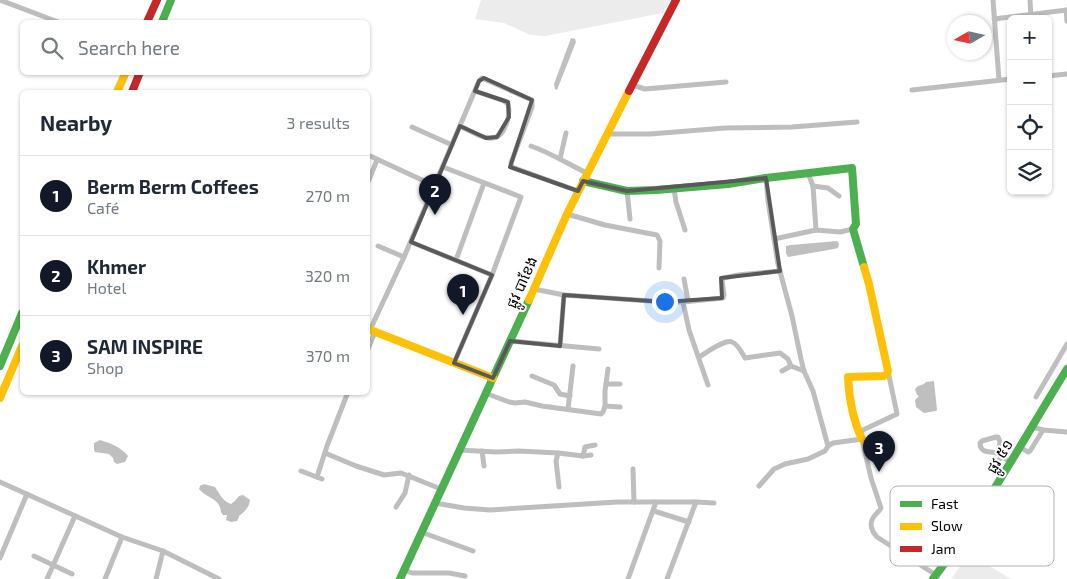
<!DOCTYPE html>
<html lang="en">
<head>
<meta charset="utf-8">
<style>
	:root { --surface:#fff; --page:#f6f6f7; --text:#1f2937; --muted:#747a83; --line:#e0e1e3; --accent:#111827 }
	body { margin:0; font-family:"Exo 2","Noto Sans Khmer",sans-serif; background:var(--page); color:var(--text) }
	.controls { position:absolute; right:15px; top:15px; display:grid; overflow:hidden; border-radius:8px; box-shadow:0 1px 4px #0004 }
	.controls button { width:45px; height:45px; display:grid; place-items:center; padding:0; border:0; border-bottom:1px solid var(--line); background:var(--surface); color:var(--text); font:25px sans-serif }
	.compass { position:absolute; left:947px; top:15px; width:45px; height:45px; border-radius:50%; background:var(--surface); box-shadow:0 1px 4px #0004; rotate:261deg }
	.you { position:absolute; left:664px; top:301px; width:18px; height:18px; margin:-12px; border:4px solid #fff; border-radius:50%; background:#1a73e8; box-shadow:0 0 0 8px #1a73e833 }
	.badge { display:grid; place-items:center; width:32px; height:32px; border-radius:50%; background:var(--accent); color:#fff; font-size:16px; font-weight:700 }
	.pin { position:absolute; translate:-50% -41px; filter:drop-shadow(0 1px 2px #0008) }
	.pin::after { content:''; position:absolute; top:26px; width:18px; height:15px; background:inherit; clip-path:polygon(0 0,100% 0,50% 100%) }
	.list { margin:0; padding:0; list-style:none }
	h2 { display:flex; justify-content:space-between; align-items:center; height:65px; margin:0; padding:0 20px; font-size:21px }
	h2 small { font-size:16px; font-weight:400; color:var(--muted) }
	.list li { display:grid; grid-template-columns:32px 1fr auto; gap:15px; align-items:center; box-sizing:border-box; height:80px; padding:0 20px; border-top:1px solid var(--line) }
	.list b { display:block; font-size:19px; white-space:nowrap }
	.list p { margin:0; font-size:16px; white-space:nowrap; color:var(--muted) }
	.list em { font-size:16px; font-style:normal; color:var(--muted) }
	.icon { flex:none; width:28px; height:28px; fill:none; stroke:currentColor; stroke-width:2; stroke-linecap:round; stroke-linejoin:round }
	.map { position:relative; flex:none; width:1067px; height:579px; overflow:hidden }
	.search { position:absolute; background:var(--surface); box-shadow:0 1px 4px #0004; left:20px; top:20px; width:350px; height:55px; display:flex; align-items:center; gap:12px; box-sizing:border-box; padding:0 18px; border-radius:8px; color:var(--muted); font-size:19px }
	.panel { position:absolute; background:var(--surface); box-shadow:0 1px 4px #0004; left:20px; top:90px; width:350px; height:305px; border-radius:8px }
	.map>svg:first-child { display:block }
</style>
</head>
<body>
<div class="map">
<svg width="1067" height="579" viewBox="0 0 1067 579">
	<rect width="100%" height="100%" fill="#fff"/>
	<g fill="#ececec">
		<path d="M481,0h189l-7,13 -118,23 -15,-1 -26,-12 -29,-4z"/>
		<path d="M969,554l42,25h-60z"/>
	</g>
	<g fill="#bfbfbf">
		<path d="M571,38l4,1 1,3 -19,48 -2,-1 -1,-5z"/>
		<path d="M837,241l2,3 -1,4 -4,1 -46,8 -2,-4v-7l5,-1z"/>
		<path d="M934,381l3,29 -1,1 -12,2 -8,-6 -1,-7 4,-4 -2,-1 -2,-6 3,-3 6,-2 2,-2z"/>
		<path d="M100,440c10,3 21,7 28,16l-3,6 -8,2 -3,-2 -1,-4 -4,-4 -14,-2 -1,-2v-7z"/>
		<path d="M204,484l11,3c5,8 8,14 16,17l4,-3 4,-5 4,-1 7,5c-1,8 -5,11 -11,16v1l-2,4 -6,1 -5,-2 1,-5h-4l-2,-3c-1,-14 -15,-14 -22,-23l1,-3z"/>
	</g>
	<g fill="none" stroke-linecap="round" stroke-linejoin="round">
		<path stroke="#bfbfbf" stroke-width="5" d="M1036,397l31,-53"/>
		<g stroke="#bebebe" stroke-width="5">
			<path d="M0,0l58,22"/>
			<path d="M993,0l6,80"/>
			<path d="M1030,0l1,19"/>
			<path d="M1066,10l1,11"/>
			<path d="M994,19l73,-9"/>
			<path d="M1048,76l19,-2"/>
			<path d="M632,85l13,4 81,-7"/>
			<path d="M912,90l99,-11"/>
			<path d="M460,126c15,7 36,23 45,1 4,-8 5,-14 3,-23l-4,-3 -29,-10"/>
			<path d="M412,127l40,18"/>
			<path d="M607,134h43l75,-6 67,-1 65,-5"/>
			<path d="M531,146c20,7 37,18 56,27"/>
			<path d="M368,155l67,31"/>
			<path d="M560,159l6,-26"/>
			<path d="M443,167l78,30 -29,78 -38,88"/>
			<path d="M808,173l5,13 3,44"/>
			<path d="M766,178l2,23 10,63 14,52 9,43 3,12 9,20 15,55"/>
			<path d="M368,182l9,-22"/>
			<path d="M813,186l15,2 11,8"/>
			<path d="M674,189l2,13 9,28"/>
			<path d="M627,191l3,28"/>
			<path d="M567,214l38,11 52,10 3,6 -1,27"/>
			<path d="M774,239l42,-9 24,2 13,-3"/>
			<path d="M411,242l81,33"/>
			<path d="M378,246l26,11"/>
			<path d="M456,260l28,-77"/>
			<path d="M684,279l4,22"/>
			<path d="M534,289l30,6 101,7h18l40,-4 1,-3 -2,-15 2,-2 14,-3 42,-4"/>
			<path d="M683,302l6,28 19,55"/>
			<path d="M370,330l34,-73 75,-176 3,-3 50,22v7l-21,56 1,4 66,24"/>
			<path d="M510,341l89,8"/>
			<path d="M560,346l4,-51"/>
			<path d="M368,349l7,-17"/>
			<path d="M699,357c7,-4 26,-18 33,-15 6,2 10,11 13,16l35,-5 8,6 3,7"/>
			<path d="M782,371l9,-5 13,5"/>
			<path d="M532,376l22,9 6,9 10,2"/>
			<path d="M606,384h14"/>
			<path d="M485,393l24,9 6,1 10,-1 17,4 59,8 2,-2 2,-6v-15l3,-22"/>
			<path d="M605,406l15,1"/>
			<path d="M568,409l5,-43"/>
			<path d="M1032,427l11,3 24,2"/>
			<path d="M860,434l3,-4 34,-16 -9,-43"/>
			<path d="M1020,447l8,5 2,-1 13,-21"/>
			<path d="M459,450l37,2 23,-1 39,2 25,3 8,-1"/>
			<path d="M482,451l2,15"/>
			<path d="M325,453l31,13 28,9 17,-2 40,16"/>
			<path d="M558,453l-2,8 3,26"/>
			<path d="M998,454l2,-12 -2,-5h-2l-14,4 -2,2c0,3 0,5 3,7 4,3 9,1 13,3 5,2 10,6 15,10"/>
			<path d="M583,456l2,-9 10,-2"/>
			<path d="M995,465l7,-9"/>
			<path d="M633,469l1,33"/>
			<path d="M301,471l21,8"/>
			<path d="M317,477l10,-31 21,-54"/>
			<path d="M0,482l122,55 41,14 56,28"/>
			<path d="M759,486l15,-17 11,-5 23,-5 17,-8 3,-5 5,-3 29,-4 9,39 10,30c-2,4 -6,6 -8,10 -4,6 -1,14 4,19l59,38"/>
			<path d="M435,503l29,5 26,2 127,-8h79l18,1"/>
			<path d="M396,507l9,-14 4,-18"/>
			<path d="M654,511l35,11"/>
			<path d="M421,532l52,19"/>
			<path d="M34,556l38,18"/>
			<path d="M0,558l27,-64"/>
			<path d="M404,570l8,3h37l16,3"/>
			<path d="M47,579l28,-63"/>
			<path d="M105,579l17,-42"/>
			<path d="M156,579l7,-28"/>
			<path d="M628,579l28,-77"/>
			<path d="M667,579l29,-77"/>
		</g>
		<g stroke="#4caf50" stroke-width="8">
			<path d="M162,22l9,-22"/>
			<path d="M583,181l44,10 29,-1 72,-6 38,-6 86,-10 4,56 -3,5 11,38"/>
			<path d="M0,366l22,-53"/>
			<path d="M400,579l129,-279"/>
			<path d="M933,579c50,-66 90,-139 134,-210"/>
		</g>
		<g stroke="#ffc107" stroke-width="8">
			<path d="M117,92l9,-20"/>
			<path d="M529,300l38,-86 62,-123"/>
			<path d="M368,329l125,49"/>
			<path d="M0,398l22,-52"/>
			<path d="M862,439c-9,-19 -13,-41 -14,-62l36,-1 3,-2 1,-3 -19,-87 -5,-17"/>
		</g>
		<g stroke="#c62828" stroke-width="8">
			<path d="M147,22l10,-22"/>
			<path d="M629,91l47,-91"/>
			<path d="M132,92l8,-20"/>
		</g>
	</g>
	<path fill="none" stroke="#595959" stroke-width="4" stroke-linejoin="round" d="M484,78l48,22 -22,67 68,24 5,-10 44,10 139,-13 14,93 -59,7 1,20 -57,4 -101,-7 -4,51 -50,-5 -17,37 -39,-15 38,-88 -81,-33 49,-116 26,12 11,-1 12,-20 -1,-15 -33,-11 4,-10z"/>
	<g text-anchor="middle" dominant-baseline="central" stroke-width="4" stroke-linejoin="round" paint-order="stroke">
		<g font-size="15" fill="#000" stroke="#fff">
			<text transform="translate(521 282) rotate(-66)">ផ្លូវ បាខែង</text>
			<text transform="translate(999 456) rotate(-59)">ផ្លូវ ៥១</text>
		</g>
	</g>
	<rect x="890" y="486" width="164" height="80" rx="8" fill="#fff" stroke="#b2b2b2" stroke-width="1"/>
	<rect x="900" y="501" width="22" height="6" fill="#4caf50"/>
	<rect x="900" y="523" width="22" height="7" fill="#ffc107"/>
	<rect x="900" y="546" width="22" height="6" fill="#c62828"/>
	<g font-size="14" fill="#000">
		<text x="931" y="509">Fast</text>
		<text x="931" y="531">Slow</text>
		<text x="931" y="554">Jam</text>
	</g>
</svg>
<div class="controls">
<button>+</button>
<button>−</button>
<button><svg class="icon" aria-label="locate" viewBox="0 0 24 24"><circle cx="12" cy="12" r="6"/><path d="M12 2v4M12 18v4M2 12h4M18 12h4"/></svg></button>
<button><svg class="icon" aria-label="layers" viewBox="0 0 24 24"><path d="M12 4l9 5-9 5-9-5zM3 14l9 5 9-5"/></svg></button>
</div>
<svg class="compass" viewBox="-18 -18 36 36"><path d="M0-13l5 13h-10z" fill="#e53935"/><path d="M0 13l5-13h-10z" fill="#747a83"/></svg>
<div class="you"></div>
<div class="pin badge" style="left:463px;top:315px">1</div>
<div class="pin badge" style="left:435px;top:215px">2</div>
<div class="pin badge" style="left:879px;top:472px">3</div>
<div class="search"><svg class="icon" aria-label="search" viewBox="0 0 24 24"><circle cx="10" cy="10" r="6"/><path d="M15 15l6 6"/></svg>Search here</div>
<section class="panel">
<h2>Nearby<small>3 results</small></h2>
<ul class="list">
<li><span class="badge">1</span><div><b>Berm Berm Coffees</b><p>Café</p></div><em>270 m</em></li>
<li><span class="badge">2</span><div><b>Khmer</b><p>Hotel</p></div><em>320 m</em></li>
<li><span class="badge">3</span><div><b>SAM INSPIRE</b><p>Shop</p></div><em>370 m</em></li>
</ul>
</section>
</div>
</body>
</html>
